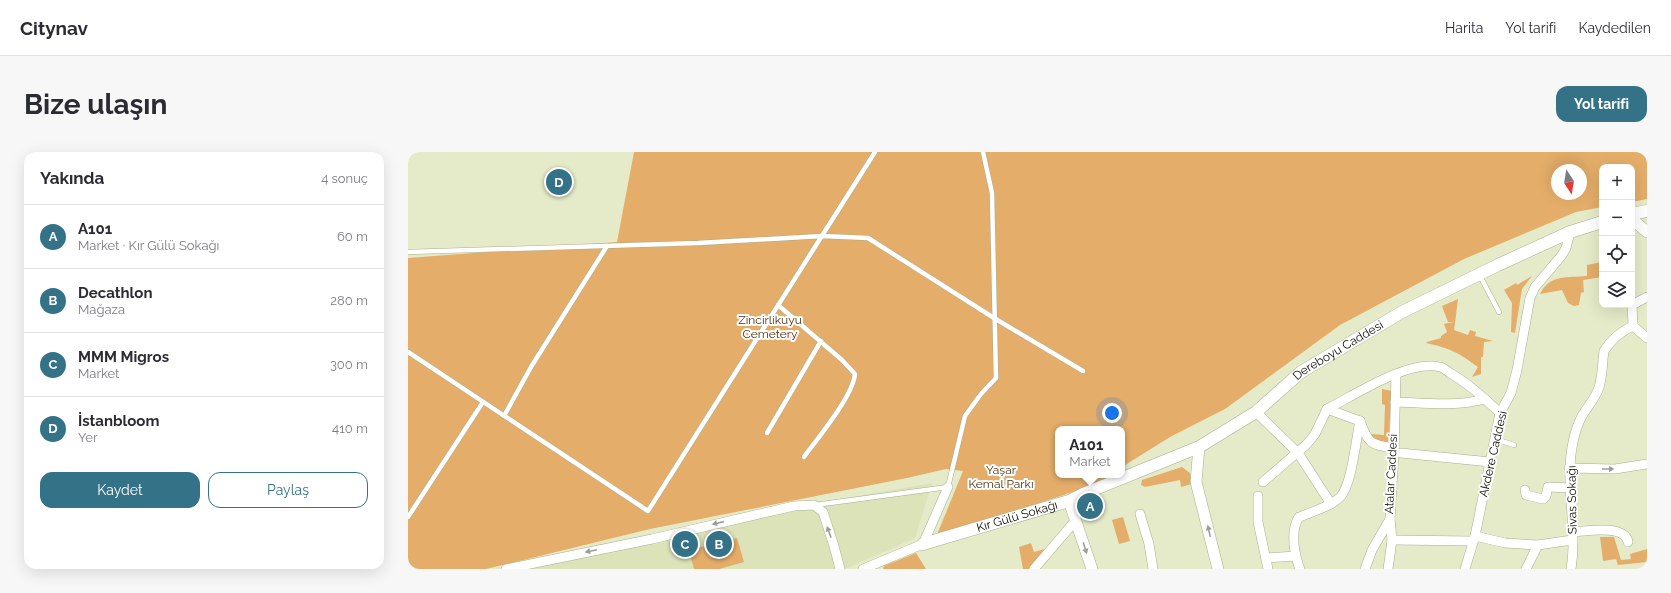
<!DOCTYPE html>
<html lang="tr">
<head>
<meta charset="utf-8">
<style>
	:root { --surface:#fff; --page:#f7f7f7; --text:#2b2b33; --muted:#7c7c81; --line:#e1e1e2; --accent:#347288 }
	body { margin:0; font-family:Raleway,sans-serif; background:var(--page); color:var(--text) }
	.controls { position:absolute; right:12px; top:12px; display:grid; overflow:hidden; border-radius:8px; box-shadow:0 4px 16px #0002 }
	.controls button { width:36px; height:36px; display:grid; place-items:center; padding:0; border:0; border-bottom:1px solid var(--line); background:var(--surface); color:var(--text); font:20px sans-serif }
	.compass { position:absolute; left:1143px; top:12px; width:36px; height:36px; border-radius:50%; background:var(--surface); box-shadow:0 4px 16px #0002; rotate:168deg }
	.you { position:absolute; left:704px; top:261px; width:14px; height:14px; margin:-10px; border:3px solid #fff; border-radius:50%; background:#1a73e8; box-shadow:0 0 0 6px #1a73e833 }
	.badge { display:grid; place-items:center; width:26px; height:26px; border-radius:50%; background:var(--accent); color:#fff; font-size:13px; font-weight:700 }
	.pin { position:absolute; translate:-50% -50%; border:2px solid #fff; box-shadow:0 1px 4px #0006 }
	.popup { position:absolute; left:647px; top:274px; width:70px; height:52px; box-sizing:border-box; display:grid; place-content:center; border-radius:8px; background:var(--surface); filter:drop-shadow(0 1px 3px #0005); font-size:13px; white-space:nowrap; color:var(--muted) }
	.popup b { font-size:15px; color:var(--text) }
	.popup::after { content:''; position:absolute; left:50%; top:100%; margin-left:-8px; border:8px solid transparent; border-top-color:var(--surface) }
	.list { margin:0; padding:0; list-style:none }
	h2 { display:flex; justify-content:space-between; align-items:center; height:52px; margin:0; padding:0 16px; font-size:17px }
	h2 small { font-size:13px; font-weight:400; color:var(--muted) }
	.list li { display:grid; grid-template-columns:26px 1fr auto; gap:12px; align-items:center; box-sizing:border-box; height:64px; padding:0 16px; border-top:1px solid var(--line) }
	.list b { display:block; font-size:15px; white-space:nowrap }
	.list p { margin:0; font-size:13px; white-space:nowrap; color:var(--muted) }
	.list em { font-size:13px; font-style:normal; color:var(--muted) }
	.actions { display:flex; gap:8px; padding:12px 16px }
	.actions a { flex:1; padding:9px 0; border:1px solid var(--accent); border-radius:12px; text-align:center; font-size:14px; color:var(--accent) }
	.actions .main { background:var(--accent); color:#fff }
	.icon { flex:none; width:22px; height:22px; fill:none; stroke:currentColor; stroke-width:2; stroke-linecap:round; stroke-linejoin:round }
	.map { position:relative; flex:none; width:1239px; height:417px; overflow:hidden; border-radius:12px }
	header { display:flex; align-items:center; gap:24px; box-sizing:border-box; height:56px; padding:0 20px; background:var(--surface); border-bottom:1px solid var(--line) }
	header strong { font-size:19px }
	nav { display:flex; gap:22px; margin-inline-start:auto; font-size:14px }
	.intro { display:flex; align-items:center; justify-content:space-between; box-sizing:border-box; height:96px; padding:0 24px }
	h1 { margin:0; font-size:28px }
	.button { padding:10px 18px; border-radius:12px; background:var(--accent); color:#fff; font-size:14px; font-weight:700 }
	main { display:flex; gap:24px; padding:0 24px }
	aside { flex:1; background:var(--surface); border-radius:12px; box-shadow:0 4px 16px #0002 }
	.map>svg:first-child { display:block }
</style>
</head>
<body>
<header>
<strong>Citynav</strong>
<nav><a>Harita</a><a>Yol tarifi</a><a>Kaydedilen</a></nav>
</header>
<div class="intro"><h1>Bize ulaşın</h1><a class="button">Yol tarifi</a></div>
<main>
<aside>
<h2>Yakında<small>4 sonuç</small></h2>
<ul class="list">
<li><span class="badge">A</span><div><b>A101</b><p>Market · Kır Gülü Sokağı</p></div><em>60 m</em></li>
<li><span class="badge">B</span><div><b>Decathlon</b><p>Mağaza</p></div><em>280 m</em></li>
<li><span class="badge">C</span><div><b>MMM Migros</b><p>Market</p></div><em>300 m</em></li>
<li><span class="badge">D</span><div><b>İstanbloom</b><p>Yer</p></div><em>410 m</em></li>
</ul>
<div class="actions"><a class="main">Kaydet</a><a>Paylaş</a></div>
</aside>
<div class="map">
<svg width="1239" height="417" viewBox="0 0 1239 417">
	<rect width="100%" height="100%" fill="#e5ebc8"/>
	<path fill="#dce3b8" d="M524,331l-17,55 -70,31h-318l262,-58 33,-9z"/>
	<g fill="#e4ad69" fill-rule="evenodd">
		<path d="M226,0h1013v47l-15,3v-35h-30v40l-26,5 -112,47 -124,66 -115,84 -55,28 -48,30v-38h-64v46h53l-11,8 -164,54 27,-66 -17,-2 -39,9 -257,51 -164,40h-78v-311l209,-16zM1149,18h24v24h-24z"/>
		<path d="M1194,110v15l-19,3 1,12 -3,1 -2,12 -5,1 -6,-3 -6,-13 -22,4c10,-20 27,-16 47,-18v-11z"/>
		<path d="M1124,124l-10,13 -7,44 -4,-1 1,-29 -8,-13 12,-7 1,2z"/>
		<path d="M1050,147l-3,24 -7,-1 -6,-16z"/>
		<path d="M1040,171h7l-1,7 14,5 2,-5 6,2 -1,4 18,5 -9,1 -1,15h-2v17l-9,3 6,-10c-19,-14 -28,-19 -52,-24l1,-1 14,-4v-2l6,-4 -3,-8z"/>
		<path d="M974,237l10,2 -4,52 -3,2 -14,-8v-3l13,1 1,-30 -3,-1z"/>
		<path d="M774,315l8,6 2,11 -11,3 -1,-7 -35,7 -4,-2 1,-5z"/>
		<path d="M715,365l7,24 -11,3 -7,-24z"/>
		<path d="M1192,385h14l7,23 10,-1 -1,-5 17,-5v13l-29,3 -2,-6 -13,2z"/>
		<path d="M329,386l7,24 -25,7h-25l-5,-19z"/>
		<path d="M623,391l3,9 14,-4 -19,21h-6l-4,-22z"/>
		<path d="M508,401l10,16h-43l1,-3z"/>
	</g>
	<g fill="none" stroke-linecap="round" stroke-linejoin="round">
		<defs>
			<g id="service">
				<path d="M0,100l290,-9 124,-7 46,2 126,80 89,53"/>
				<path d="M1072,124l19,36"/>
				<path d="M370,153l64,55 13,14c-2,22 -37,64 -51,83"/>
				<path d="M0,200l240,159 227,-359"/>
				<path d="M96,264l27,-49 76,-121"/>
				<path d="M359,281l54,-92"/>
				<path d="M1087,287l19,6"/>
				<path d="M407,353l133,-18 17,-71 16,-22 15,-16 -4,-185 -9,-41"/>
				<path d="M0,365l75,-115"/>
			</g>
			<g id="minor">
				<path d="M1225,174l-1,-21 15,-8"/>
				<path d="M987,250c30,1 60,5 90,-3"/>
				<path d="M919,257c28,-14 81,-50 113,-42 3,0 7,4 10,6 19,11 34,25 50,40"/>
				<path d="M919,257l33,12"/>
				<path d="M848,260l42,41 33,51"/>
				<path d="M952,269c8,22 10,24 34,27"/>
				<path d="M993,301l89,9"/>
				<path d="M1161,316l46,1 32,-5"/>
				<path d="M855,330l44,-38 8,-10 12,-25"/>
				<path d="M1117,338l1,5 17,4 3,-3 2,-9 22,1"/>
				<path d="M850,344v26l10,47"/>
				<path d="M732,362l9,30 4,25"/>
				<path d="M1165,380c14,-1 52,-8 55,10"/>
				<path d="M1067,384l30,7 33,2 34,-5"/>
				<path d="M984,388l81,1"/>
				<path d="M858,406l29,-2"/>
				<path d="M98,417l146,-30 142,-33 20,-1 9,7 11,34 6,23"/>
				<path d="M455,417l60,-25 25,-57"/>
				<path d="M626,417l42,-49"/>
				<path d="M892,417c-6,-15 -10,-38 -1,-52 11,-4 35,-12 42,-21 11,-13 15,-57 19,-75"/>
				<path d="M957,417l7,-19 18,-31 4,-66 2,-79"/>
				<path d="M980,417l4,-29 -2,-21"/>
				<path d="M1057,417l10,-33 25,-123 11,-20 6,-23 13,-72 5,-11 27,-32 4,-7 4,-16"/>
				<path d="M1118,417l12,-24"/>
				<path d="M1163,417c7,-42 -7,-85 2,-127 2,-9 5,-19 9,-26 5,-9 12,-16 16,-26 5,-12 4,-27 6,-39 7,-11 17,-20 29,-25l14,12"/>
			</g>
			<g id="tertiary">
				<path d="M1224,67l15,13"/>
				<path d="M791,295l-3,35 22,87"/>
				<path d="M661,349l23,68"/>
			</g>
			<g id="secondary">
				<path d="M1224,62l15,-3"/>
				<path id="s1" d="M515,392l146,-43 14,-7 116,-47 57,-35 45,-40 101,-60 96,-47 72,-33 32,-10"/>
			</g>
		</defs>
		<use href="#service" stroke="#a9ae8d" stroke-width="5.5"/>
		<use href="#minor" stroke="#a9ae8d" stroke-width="10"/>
		<use href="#tertiary" stroke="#a9ae8d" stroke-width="12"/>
		<use href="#secondary" stroke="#a9ae8d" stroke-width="13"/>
		<use href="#service" stroke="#fff" stroke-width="4.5"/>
		<use href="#minor" stroke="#fff" stroke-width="9"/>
		<use href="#tertiary" stroke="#fff" stroke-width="11"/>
		<use href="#secondary" stroke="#fff" stroke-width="12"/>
	</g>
	<defs><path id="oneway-solid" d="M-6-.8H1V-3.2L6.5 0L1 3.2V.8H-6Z"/></defs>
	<g fill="#9d9e9a">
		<use href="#oneway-solid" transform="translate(1200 317)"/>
		<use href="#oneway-solid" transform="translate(310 371) rotate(167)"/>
		<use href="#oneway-solid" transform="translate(801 379) rotate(-103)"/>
		<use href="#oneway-solid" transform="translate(421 380) rotate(-110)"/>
		<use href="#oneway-solid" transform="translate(677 396) rotate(73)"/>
		<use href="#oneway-solid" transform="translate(183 399) rotate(168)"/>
	</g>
	<g text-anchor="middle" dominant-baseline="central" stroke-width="4" stroke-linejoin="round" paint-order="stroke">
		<g font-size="12" fill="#4b320f" stroke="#fff">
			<text x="362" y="168">Zincirlikuyu<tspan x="362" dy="14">Cemetery</tspan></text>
			<text x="593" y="318">Yaşar<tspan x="593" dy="14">Kemal Parkı</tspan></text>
		</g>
		<g font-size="12" fill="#0b0d03" stroke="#fff">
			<text stroke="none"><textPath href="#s1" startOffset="463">Dereboyu Caddesi</textPath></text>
			<text transform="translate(1085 302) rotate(-77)">Akdere Caddesi</text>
			<text transform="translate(983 322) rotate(-87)">Atalar Caddesi</text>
			<text transform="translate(1164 348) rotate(-91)">Sivas Sokağı</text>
			<text stroke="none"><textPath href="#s1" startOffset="98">Kır Gülü Sokağı</textPath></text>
		</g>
	</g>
</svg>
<div class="controls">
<button>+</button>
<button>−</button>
<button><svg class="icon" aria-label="locate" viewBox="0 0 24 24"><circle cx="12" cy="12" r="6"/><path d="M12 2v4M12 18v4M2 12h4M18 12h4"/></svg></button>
<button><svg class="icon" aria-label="layers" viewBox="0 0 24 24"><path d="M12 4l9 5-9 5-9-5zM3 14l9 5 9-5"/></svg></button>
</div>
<svg class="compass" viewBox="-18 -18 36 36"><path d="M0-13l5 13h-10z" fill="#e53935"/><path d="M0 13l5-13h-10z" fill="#7c7c81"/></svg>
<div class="you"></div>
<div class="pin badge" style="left:682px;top:354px">A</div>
<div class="popup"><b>A101</b>Market</div>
<div class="pin badge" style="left:311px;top:392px">B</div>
<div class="pin badge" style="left:277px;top:392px">C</div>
<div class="pin badge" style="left:151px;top:30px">D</div>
</div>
</main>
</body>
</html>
